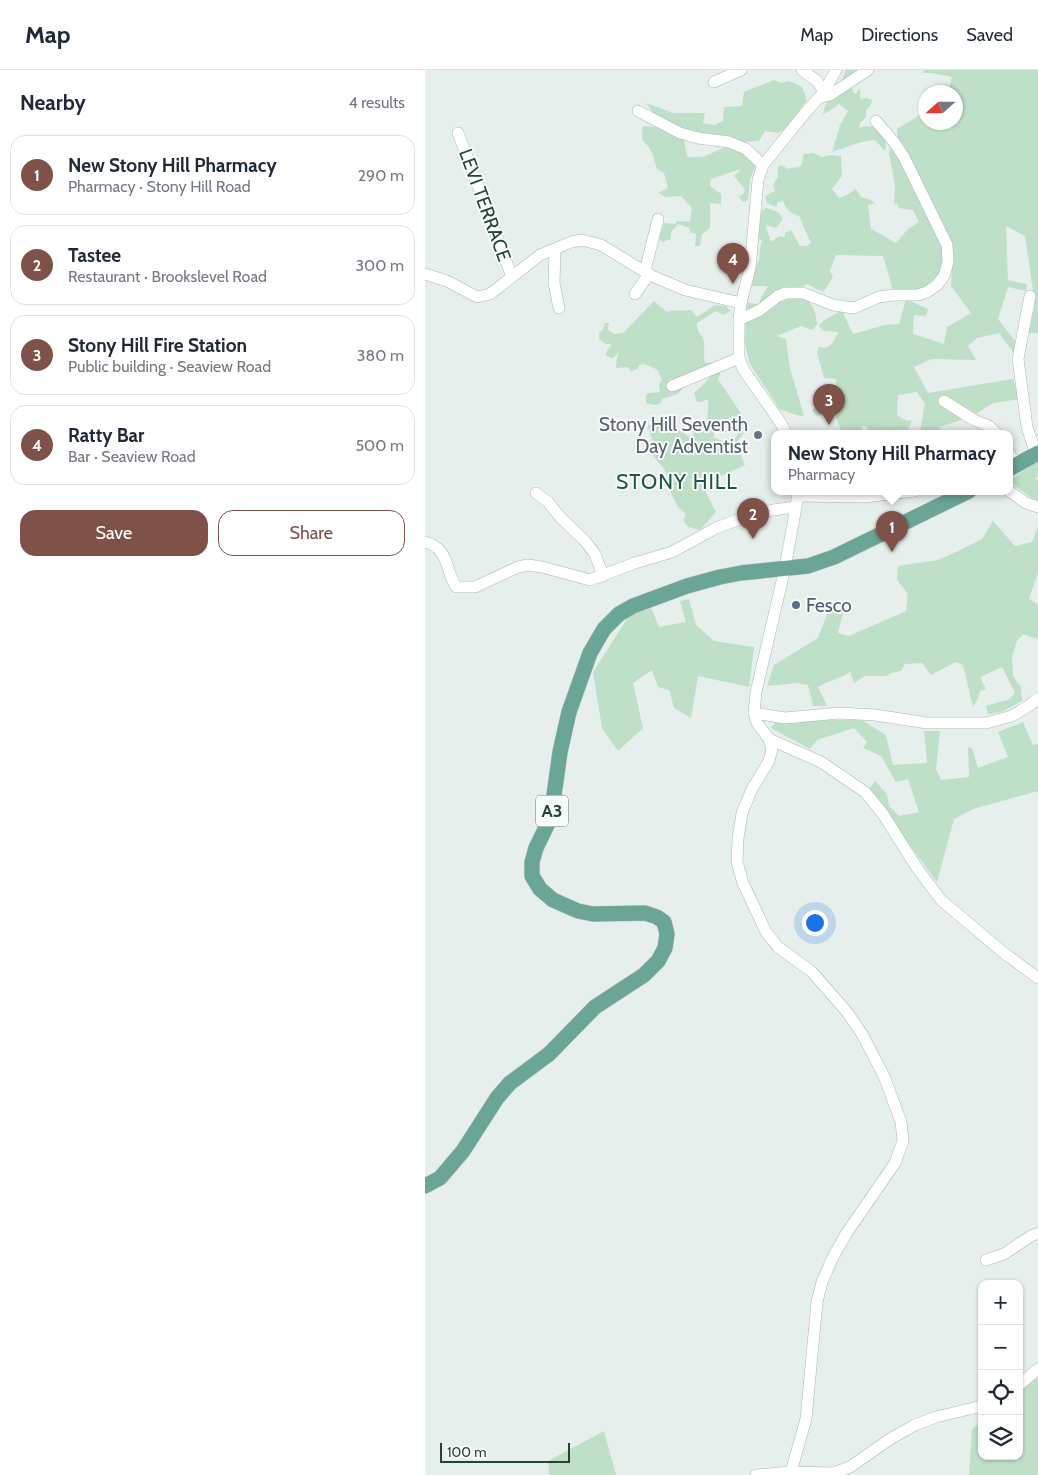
<!DOCTYPE html>
<html lang="en">
<head>
<meta charset="utf-8">
<style>
	:root { --surface:#fff; --page:#f6f6f7; --text:#1f2937; --muted:#747a83; --line:#e0e1e3; --accent:#7f5249 }
	body { margin:0; font-family:Cabin,sans-serif; background:var(--page); color:var(--text) }
	.controls { position:absolute; right:15px; bottom:15px; display:grid; overflow:hidden; border-radius:10px; box-shadow:0 1px 4px #0004 }
	.controls button { width:45px; height:45px; display:grid; place-items:center; padding:0; border:0; border-bottom:1px solid var(--line); background:var(--surface); color:var(--text); font:25px sans-serif }
	.compass { position:absolute; left:493px; top:15px; width:45px; height:45px; border-radius:50%; background:var(--surface); box-shadow:0 1px 4px #0004; rotate:249deg }
	.scale { position:absolute; left:15px; bottom:12px; width:130px; box-sizing:border-box; padding-left:5px; border:2px solid #24423a; border-top:0; font-size:14px; line-height:18px; white-space:nowrap; color:#24423a; -webkit-text-stroke:4px #f7fbf9; paint-order:stroke }
	.you { position:absolute; left:389px; top:852px; width:18px; height:18px; margin:-12px; border:4px solid #fff; border-radius:50%; background:#1a73e8; box-shadow:0 0 0 8px #1a73e833 }
	.badge { display:grid; place-items:center; width:32px; height:32px; border-radius:50%; background:var(--accent); color:#fff; font-size:16px; font-weight:700 }
	.pin { position:absolute; translate:-50% -41px; filter:drop-shadow(0 1px 2px #0008) }
	.pin::after { content:''; position:absolute; top:26px; width:18px; height:15px; background:inherit; clip-path:polygon(0 0,100% 0,50% 100%) }
	.popup { position:absolute; left:346px; top:360px; width:242px; height:65px; box-sizing:border-box; display:grid; place-content:center; border-radius:10px; background:var(--surface); filter:drop-shadow(0 1px 4px #0005); font-size:16px; white-space:nowrap; color:var(--muted) }
	.popup b { font-size:19px; color:var(--text) }
	.popup::after { content:''; position:absolute; left:50%; top:100%; margin-left:-10px; border:10px solid transparent; border-top-color:var(--surface) }
	.list { margin:0; padding:0; list-style:none }
	h2 { display:flex; justify-content:space-between; align-items:center; height:65px; margin:0; padding:0 20px; font-size:21px }
	h2 small { font-size:16px; font-weight:400; color:var(--muted) }
	.list li { display:grid; grid-template-columns:32px 1fr auto; gap:15px; align-items:center; box-sizing:border-box; height:80px; margin:0 10px 10px; padding:0 10px; border:1px solid var(--line); border-radius:15px }
	.list b { display:block; font-size:19px; white-space:nowrap }
	.list p { margin:0; font-size:16px; white-space:nowrap; color:var(--muted) }
	.list em { font-size:16px; font-style:normal; color:var(--muted) }
	.actions { display:flex; gap:10px; padding:15px 20px }
	.actions a { flex:1; padding:11px 0; border:1px solid var(--accent); border-radius:15px; text-align:center; font-size:18px; color:var(--accent) }
	.actions .main { background:var(--accent); color:#fff }
	.icon { flex:none; width:28px; height:28px; fill:none; stroke:currentColor; stroke-width:2; stroke-linecap:round; stroke-linejoin:round }
	.map { position:relative; flex:none; width:613px; height:1405px; overflow:hidden }
	header { display:flex; align-items:center; gap:30px; box-sizing:border-box; height:70px; padding:0 25px; background:var(--surface); border-bottom:1px solid var(--line) }
	header strong { font-size:24px }
	nav { display:flex; gap:28px; margin-inline-start:auto; font-size:18px }
	main { display:flex }
	aside { flex:1; background:var(--surface) }
	.map>svg:first-child { display:block }
</style>
</head>
<body>
<header>
<strong>Map</strong>
<nav><a>Map</a><a>Directions</a><a>Saved</a></nav>
</header>
<main>
<aside>
<h2>Nearby<small>4 results</small></h2>
<ul class="list">
<li><span class="badge">1</span><div><b>New Stony Hill Pharmacy</b><p>Pharmacy · Stony Hill Road</p></div><em>290 m</em></li>
<li><span class="badge">2</span><div><b>Tastee</b><p>Restaurant · Brookslevel Road</p></div><em>300 m</em></li>
<li><span class="badge">3</span><div><b>Stony Hill Fire Station</b><p>Public building · Seaview Road</p></div><em>380 m</em></li>
<li><span class="badge">4</span><div><b>Ratty Bar</b><p>Bar · Seaview Road</p></div><em>500 m</em></li>
</ul>
<div class="actions"><a class="main">Save</a><a>Share</a></div>
</aside>
<div class="map">
<svg width="613" height="1405" viewBox="0 0 613 1405">
	<rect width="100%" height="100%" fill="#e6efeb"/>
	<g fill="#bfe0c8" fill-rule="evenodd">
		<path d="M421,0h20l-15,17 4,7 5,-5v8l1,2 6,-1 5,2 -1,5 -5,5v7l-6,6 -1,5 6,-2 11,1c6,6 12,14 9,24l-10,-11c-15,1 -28,7 -43,12l8,-27 8,-14 -9,-7 -11,8 -5,2c3,-17 18,-27 23,-44z"/>
		<path d="M499,0h114v263h-9l6,-29 -10,-68 -19,-10 2,54 19,4 -1,7 -18,-4 -10,32 17,22 -1,12 -15,-20 -22,5 -9,8 8,14 -44,-1 -18,8 14,26 85,-14 6,20 -26,4 -22,14 -32,10 2,6h-23l2,-2 5,-27 -8,-12 -19,3 -1,20 10,6 5,-1 -4,10 -6,3h-35l1,-4 -4,-4 -5,8h-17l-7,-19 -19,2 -4,-6 5,-3 19,-4v-24l-12,-1 -7,-26 2,-5 7,1 7,-5 5,-11 -14,-1 -5,-5c6,-9 11,-8 19,-14v-3l5,4 10,21 32,-9 14,-1 7,-25 22,10 -2,7 -12,-1 -1,19 31,10 3,-17 24,-14 -20,-27 1,-22 -54,-125 -1,-10 28,-17v10h30v-30h-7l4,-15 -20,-4h-9z"/>
		<path d="M349,10l7,3 8,-2 13,6 5,13 -18,26 -11,7 -13,-2 -6,10 -16,1 -16,-6 -44,-6 -29,-16 -8,-11 27,10h32l-2,10 12,2 8,-4 1,-14 18,-1 2,-14z"/>
		<path d="M218,56l21,2 20,11 2,12 2,6h15l27,-12 28,16 -8,18 -2,21 -5,2 -4,-5 5,-4 1,-4 -11,-13 7,-7 -30,10 -1,7 11,8v10l-11,-1v25l-8,6 -2,12h-5l1,-12 -6,-2 -1,-4 -11,-4 -7,8v7l-8,3 -4,-3 5,-16 11,1 2,-3 13,1 2,-14 -11,-12 -15,1 -8,-4 10,-5 -4,-15 -7,-4c-2,-5 -3,-11 -5,-16 -7,-15 -12,-7 -9,-27z"/>
		<path d="M467,71l53,103 -4,31 -23,18 -24,1 -11,-38 -47,-1 -6,16 3,6 -9,14 -5,-1 -12,-6 -11,7 -50,22 2,-10 11,1 2,-6 7,-12h-16l2,-16 5,-10 1,-12 2,-7 -6,-6 6,-25 5,-2 11,4 5,7 -7,9 -10,-3 1,6 3,6 -1,3 4,1 6,-5 6,1v-4l6,-3 9,16h6l5,-3 -12,-27c-9,-2 -13,-7 -16,-15l-5,1 -2,5 -9,-4 -2,-7 10,-5 -2,-6 5,-8v-9l2,-3 9,4c4,-3 8,0 12,-3l3,-12 9,-1 9,4 8,-2 11,1 1,20 -10,13 7,9 6,-2 11,-7 5,8 10,3 4,3 -7,2 3,24 25,14 12,-14 11,-7 -6,-12 -14,-2 -2,-4 -3,-1 1,-17 -6,-33z"/>
		<path d="M377,226c11,8 14,15 15,29l-5,5 -11,-4 -24,10 9,3 4,29 14,48c-9,0 -16,-5 -24,-6l-30,-46 -5,-20 1,-22 39,-25z"/>
		<path d="M229,231l13,11c9,-3 15,0 24,-2l6,7 18,-12 11,1 4,5 -7,4 -7,-4 -19,12c-1,10 6,11 7,19 1,7 -1,13 1,20l8,1 -27,22 -8,9 -16,5 -2,5 -6,1 -8,-2v-8l2,-2 12,-1 -1,-9 3,-2 -4,-11 -14,-6 -5,1 -1,4 -7,2 -3,-4 -12,1 1,-11 2,-5 -6,6 -7,-2 1,-6 3,-3 1,-3h-5l-7,-5v-6l3,-2 3,-8h4l-1,7 6,4 9,-1z"/>
		<path d="M290,297l5,1v7l-2,4c10,16 22,31 30,48l-14,19 4,2 7,17 -43,20 14,27 -16,18 -12,-3 -5,-7 3,-6 -8,-7 -6,-12 -4,-10 -3,-15 -15,-18 4,-7 -6,-19 2,-2 11,2h12l15,10h5l1,-7 14,-4c-2,-9 1,-16 0,-25h-3l-3,2h-5l-3,-9 12,-11zM305,348h4c5,8 7,14 0,21l-7,-1 -2,4 -12,-5 5,-14z"/>
		<path d="M613,390v16l-3,3 3,1v23l-29,-22z"/>
		<path d="M568,451l22,25 17,-4 6,-16v47l-9,26 9,5v35l-15,-5 -6,7 -5,16 1,19 8,11 1,14 -20,11 -14,2 -2,-8 24,-7 5,-6 -13,-26 -22,10 6,12 -6,2 -2,7 -5,9 -10,-42 -7,-3 -25,13 -9,-12 -17,1 -4,7 -10,2 -5,3h-21l-11,7 -4,-11c-10,7 -22,9 -32,15l9,19h-14l-5,-21 -12,-2 -29,3 7,-21 44,-27 13,-35 12,10 -5,20 11,3 57,-25 2,-17 -11,-14 1,-14 40,-6 18,-8 26,-13z"/>
		<path d="M264,529l7,26 18,16 40,6 -5,40 -51,-11 -7,42 -17,-10 -5,-18 -11,-3 -6,-17 -19,13 10,45 -25,23 -16,-23 -9,-56 37,-58 21,-6 8,19 27,-5 -6,-21z"/>
		<path d="M393,650h44l24,15 7,30 34,-2 -3,-32h16l-4,38 5,11 28,-3 -1,-30 4,1 6,20 30,-11 -10,-25 25,-10 10,23 5,-1v47l-65,18 -19,10 -17,63 -68,-92 6,-9 12,13 2,12 10,10 20,-4 -11,-33 -12,3 -15,-26 -18,-8 4,-6 -13,-14 -37,12 -7,9 -39,-21 5,-7z"/>
		<path d="M613,1304v101h-69l3,-46 10,-8v35h37v-66z"/>
		<path d="M179,1361l12,44h-67l-1,-14z"/>
	</g>
	<g fill="none" stroke-linecap="round" stroke-linejoin="round">
		<defs>
			<g id="minor">
				<path d="M377,0l15,11 7,11"/>
				<path d="M289,12l27,-12"/>
				<path d="M393,28l12,-3 38,-25"/>
				<path d="M213,41l42,22 18,5 31,4 17,7 17,16"/>
				<path d="M33,63l54,144"/>
				<path d="M130,179l-1,34 5,25"/>
				<path d="M220,201l13,-52"/>
				<path d="M0,204l22,7 30,16 13,-3 50,-39 31,-13 11,-2 19,5 51,31 33,14 56,13"/>
				<path d="M210,224l14,-20"/>
				<path d="M605,226l-12,63 9,68 9,27"/>
				<path d="M314,250l21,-10 18,-14 8,-3h17l30,12 21,3 25,-11 15,-2h24l9,-3 10,-7 7,-9 4,-14 -1,-17 -43,-88 -10,-15 -18,-21"/>
				<path d="M247,316l67,-28"/>
				<path d="M519,331l30,19 15,6 7,7"/>
				<path d="M361,363l-6,-11 -37,-53 -4,-11v-38l2,-17 9,-35 8,-88 5,-15 42,-52 19,-21 12,-22"/>
				<path d="M584,383l8,12"/>
				<path d="M584,421l17,12 12,4"/>
				<path d="M111,423l12,9 12,15 25,24 10,13 8,22"/>
				<path d="M373,426l66,1 51,-6"/>
				<path d="M0,472c24,6 20,27 31,45h19l43,-20 10,-2 14,2 48,13 45,-17 37,-11 44,-24 35,-13 22,-5 23,-3"/>
				<path d="M329,643l31,5 54,-5 36,2 52,8h59l26,-7 18,-11 8,-7"/>
				<path d="M344,669l52,23 44,30 18,22 34,54 24,32 63,53 34,25"/>
				<path d="M561,1190l18,-6 27,-18 7,-3"/>
				<path d="M594,1315l19,-16"/>
				<path d="M366,1402l15,-53 11,-117 5,-20 11,-25 13,-23 49,-71 8,-22 -2,-19 -17,-46 -22,-42 -15,-22 -35,-40 -34,-25 -12,-15 -23,-49 -6,-21 1,-24 4,-25 10,-24 17,-28 3,-12 -3,-10 -12,-16 -3,-10 2,-21 29,-124 11,-61 2,-16"/>
				<path d="M331,1405l35,-3 42,1 17,-6 40,-28 25,-14 21,-8 46,-11"/>
			</g>
			<g id="major">
				<path d="M584,399l29,-16"/>
				<path d="M0,1116l15,-8 23,-27 34,-53 13,-15 39,-29 46,-47 49,-32 14,-14 7,-13 2,-14 -3,-12 -7,-5 -12,-4 -52,1 -15,-3 -25,-11 -13,-11 -8,-13v-14l4,-14 15,-31 9,-65 9,-40 21,-59 14,-24 15,-15 14,-8 54,-20 33,-9 21,-4 67,-7 26,-9 135,-66"/>
			</g>
		</defs>
		<use href="#minor" stroke="#a8b8b2" stroke-width="12"/>
		<use href="#major" stroke="#c2cac8" stroke-width="16"/>
		<use href="#minor" stroke="#fff" stroke-width="11"/>
		<use href="#major" stroke="#6aa596" stroke-width="15"/>
	</g>
	<circle fill="#6b7280" stroke="#f7fbf9" stroke-width="2" cx="333" cy="365" r="5"/>
	<circle fill="#5c6f8a" stroke="#f7fbf9" stroke-width="2" cx="371" cy="535" r="5"/>
	<g text-anchor="middle" dominant-baseline="central" stroke-width="4" stroke-linejoin="round" paint-order="stroke">
		<rect fill="#f7fbf9" stroke="#637a73" stroke-width="1" x="111" y="725.5" width="32" height="31" rx="4"/>
		<g font-size="18" font-weight="bold" fill="#24423a">
			<text x="127" y="741">A3</text>
		</g>
		<g font-size="19" fill="#24423a" stroke="#f7fbf9">
			<text transform="translate(60 135) rotate(70)">LEVI TERRACE</text>
		</g>
		<g font-size="19" fill="#5b616d" stroke="#f7fbf9" text-anchor="end">
			<text x="323" y="354">Stony Hill Seventh<tspan x="323" dy="22">Day Adventist</tspan></text>
		</g>
		<g font-size="19" fill="#4e5e75" stroke="#f7fbf9" text-anchor="start">
			<text x="381" y="535">Fesco</text>
		</g>
		<g font-size="21" letter-spacing="1" fill="#1f5548" stroke="#f7fbf9">
			<text x="252" y="411">STONY HILL</text>
		</g>
	</g>
</svg>
<div class="controls">
<button>+</button>
<button>−</button>
<button><svg class="icon" aria-label="locate" viewBox="0 0 24 24"><circle cx="12" cy="12" r="6"/><path d="M12 2v4M12 18v4M2 12h4M18 12h4"/></svg></button>
<button><svg class="icon" aria-label="layers" viewBox="0 0 24 24"><path d="M12 4l9 5-9 5-9-5zM3 14l9 5 9-5"/></svg></button>
</div>
<svg class="compass" viewBox="-18 -18 36 36"><path d="M0-13l5 13h-10z" fill="#e53935"/><path d="M0 13l5-13h-10z" fill="#747a83"/></svg>
<div class="scale">100 m</div>
<div class="you"></div>
<div class="pin badge" style="left:467px;top:482px">1</div>
<div class="popup"><b>New Stony Hill Pharmacy</b>Pharmacy</div>
<div class="pin badge" style="left:328px;top:469px">2</div>
<div class="pin badge" style="left:404px;top:355px">3</div>
<div class="pin badge" style="left:308px;top:214px">4</div>
</div>
</main>
</body>
</html>
